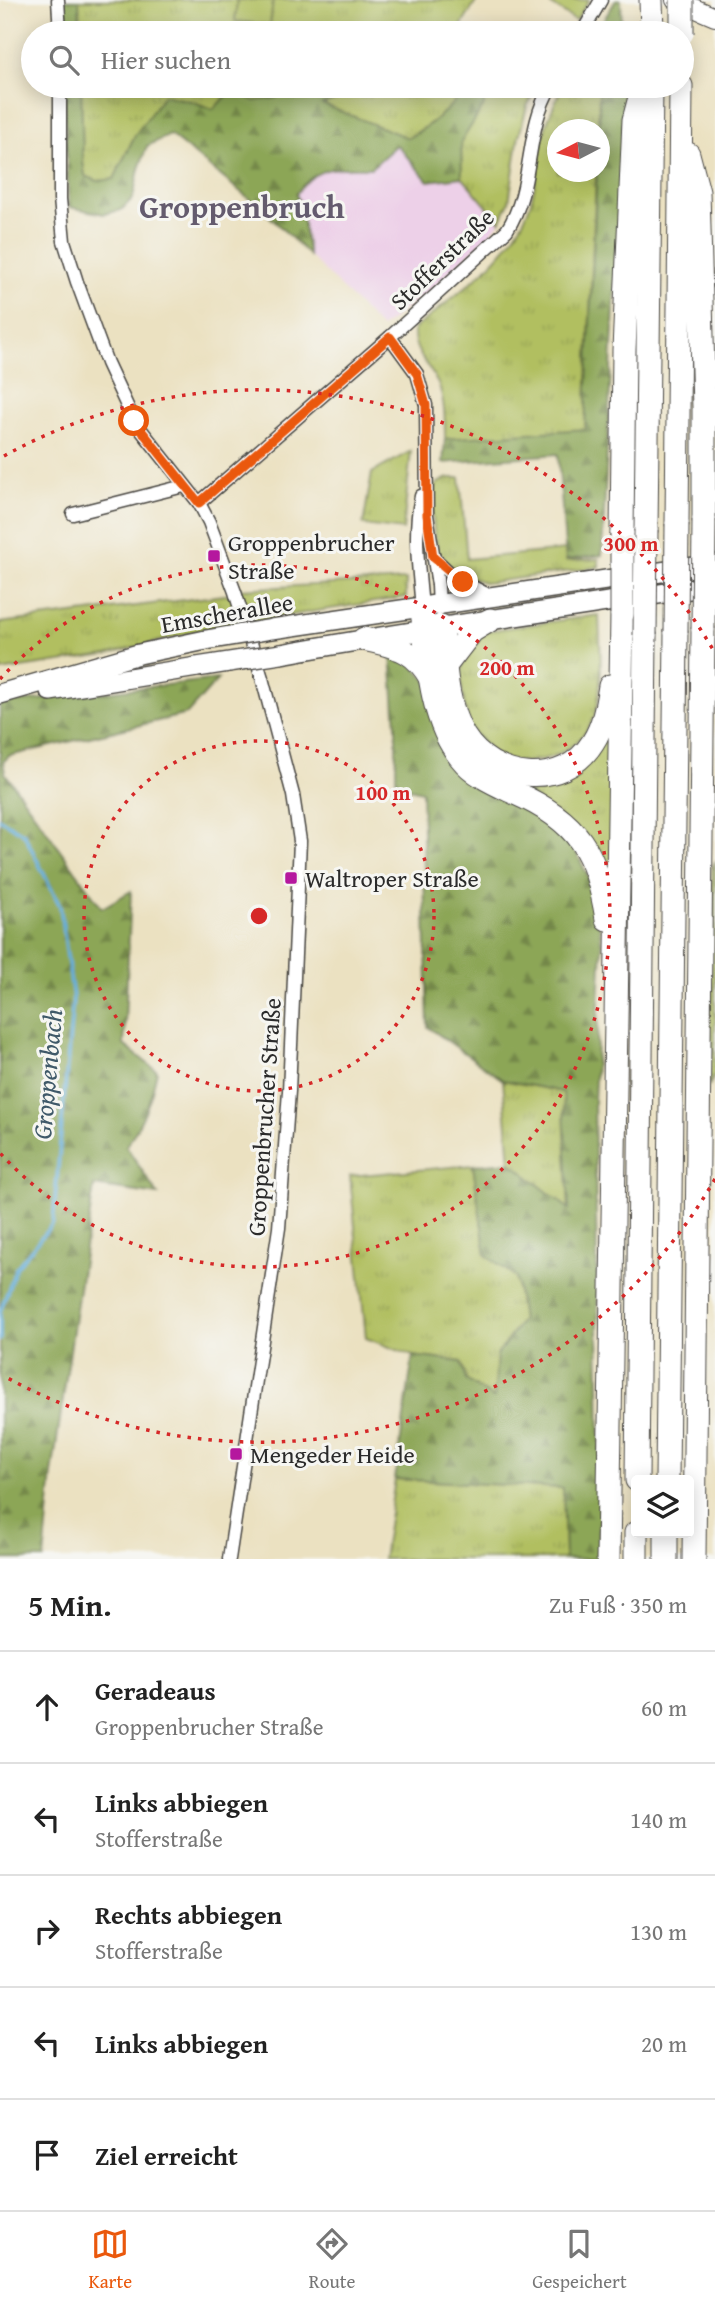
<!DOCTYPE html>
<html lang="de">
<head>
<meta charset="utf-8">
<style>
	:root { --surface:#fff; --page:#f6f6f6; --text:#222; --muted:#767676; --line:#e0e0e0; --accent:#ea580c }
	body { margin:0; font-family:"Gentium Book Plus",serif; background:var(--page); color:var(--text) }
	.controls { position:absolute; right:21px; bottom:21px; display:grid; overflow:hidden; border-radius:7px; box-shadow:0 4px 18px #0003 }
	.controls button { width:63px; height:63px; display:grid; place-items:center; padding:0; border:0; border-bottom:2px solid var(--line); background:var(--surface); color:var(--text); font:35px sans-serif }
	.compass { position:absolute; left:547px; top:119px; width:63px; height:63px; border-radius:50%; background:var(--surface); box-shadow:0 4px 18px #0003; rotate:264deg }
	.stop { position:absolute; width:21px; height:21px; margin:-16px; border:5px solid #ea580c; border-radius:50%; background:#fff }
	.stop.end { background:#ea580c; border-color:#fff; box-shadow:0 2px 7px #0008 }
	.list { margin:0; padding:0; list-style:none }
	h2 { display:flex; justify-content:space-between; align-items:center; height:91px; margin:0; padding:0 28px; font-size:30px }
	h2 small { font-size:23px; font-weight:400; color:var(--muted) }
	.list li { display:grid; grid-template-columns:46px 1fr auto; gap:21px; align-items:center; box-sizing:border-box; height:112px; padding:0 28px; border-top:2px solid var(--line) }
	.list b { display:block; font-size:26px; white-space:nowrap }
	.list p { margin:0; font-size:23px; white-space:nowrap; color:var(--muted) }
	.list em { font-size:23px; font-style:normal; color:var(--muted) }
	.icon { flex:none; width:38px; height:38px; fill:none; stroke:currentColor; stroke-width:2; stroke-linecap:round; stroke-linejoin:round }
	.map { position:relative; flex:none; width:715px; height:1559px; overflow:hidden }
	.search { position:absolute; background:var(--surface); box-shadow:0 4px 18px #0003; left:21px; right:21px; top:21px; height:77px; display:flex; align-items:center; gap:18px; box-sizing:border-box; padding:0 24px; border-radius:38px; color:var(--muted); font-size:26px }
	.sheet { height:651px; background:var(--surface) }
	nav { display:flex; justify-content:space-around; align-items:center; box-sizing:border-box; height:98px; border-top:2px solid var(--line); background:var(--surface); font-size:19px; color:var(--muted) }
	nav a { display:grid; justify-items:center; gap:4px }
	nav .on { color:var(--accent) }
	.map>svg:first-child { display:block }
</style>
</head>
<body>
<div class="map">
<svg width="715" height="1559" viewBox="0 0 715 1559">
	<defs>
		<pattern id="grass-tufts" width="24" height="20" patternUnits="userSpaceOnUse" patternTransform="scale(1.75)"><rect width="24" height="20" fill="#b1bf61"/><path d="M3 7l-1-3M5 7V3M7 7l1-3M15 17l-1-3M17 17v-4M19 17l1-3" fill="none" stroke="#98a454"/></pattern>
		<pattern id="forest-firs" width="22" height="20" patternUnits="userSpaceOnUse" patternTransform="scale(1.75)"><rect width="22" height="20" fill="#8ca657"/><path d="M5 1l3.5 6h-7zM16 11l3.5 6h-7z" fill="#738748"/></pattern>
	</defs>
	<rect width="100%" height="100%" fill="#f6f6f2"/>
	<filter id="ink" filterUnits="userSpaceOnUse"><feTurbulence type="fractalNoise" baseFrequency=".0143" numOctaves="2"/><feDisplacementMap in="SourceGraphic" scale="14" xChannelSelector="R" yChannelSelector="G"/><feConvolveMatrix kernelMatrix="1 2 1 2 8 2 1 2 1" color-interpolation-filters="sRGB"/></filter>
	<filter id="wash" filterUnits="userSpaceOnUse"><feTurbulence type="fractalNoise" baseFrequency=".00686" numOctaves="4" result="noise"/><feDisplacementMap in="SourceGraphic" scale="28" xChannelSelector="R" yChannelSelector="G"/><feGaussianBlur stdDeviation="1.57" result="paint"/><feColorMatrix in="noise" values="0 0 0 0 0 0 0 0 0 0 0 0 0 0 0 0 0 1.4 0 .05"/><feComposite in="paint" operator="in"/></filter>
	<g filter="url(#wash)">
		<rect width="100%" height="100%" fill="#ebe1c1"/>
		<path fill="#edd0e8" d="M398,145l30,36 34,-4 38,45 -9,11 -53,50 -57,45 -72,-73 -9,-54 -4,-7 10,-14 22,-12h43z"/>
		<g fill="url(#grass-tufts)" stroke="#6e7546" stroke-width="2">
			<path d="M79,0h158l-2,21 35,4 3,-25h204l-17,28 7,5h-66l-4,-12 -22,12h-295z"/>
			<path d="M544,0h45l-13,21z"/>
			<path d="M81,86h215l-21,12 -62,11 -22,-8 -56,34 -21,45 -17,1 -12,-5 -2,-14z"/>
			<path d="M377,86h90c-18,24 -33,37 -59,52l-87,-34z"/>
			<path d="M469,86l69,1 -11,19 -9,34 -9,62 -9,20 -38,-45 -1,-35 23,-37 -1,-16z"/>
			<path d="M563,86h36l-1,43 -40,1v42h38l-11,258 -140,9c0,-17 0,-34 -5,-50 -7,-22 -29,-36 -26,-60 39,-32 96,-71 114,-119 8,-20 9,-43 13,-64 4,-21 12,-41 22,-60z"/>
			<path d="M411,451l-8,79 -40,-5 9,-52z"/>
			<path d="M448,478h12l7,81 98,-9 1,11 33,-2v8l-113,16 -24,-8 -14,-10 -10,-14 -4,-17 -3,-44 7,-7z"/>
			<path d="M406,580v17l-196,31 -104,27 -106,16v-48l232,-29 8,-5z"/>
			<path d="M599,615c1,30 4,63 -2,92 -9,48 -78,73 -115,39 -11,-10 -16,-30 -18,-44 -6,-30 -2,-46 15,-70z"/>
			<path d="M617,725l-3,151 -21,-30 -83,-65 29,3z"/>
			<path d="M715,862v212l-6,12 3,-220z"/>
			<path d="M503,1080l61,12 5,118 -59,-48z"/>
			<path d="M473,1165l13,90 30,22 6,43 -25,35 -2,45 -29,-20 -5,-18 -48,-6 -47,-18 -16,-162z"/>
			<path d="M395,1479l169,9 1,71h-182z"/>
		</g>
		<g fill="url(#forest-firs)" stroke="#5c6841" stroke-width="2">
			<path d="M60,0h19l1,33h-19z"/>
			<path d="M616,0h5l1,33h-22v-7z"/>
			<path d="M64,86h17l2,76 2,14 13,5 16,-2 21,-44 29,-40 27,6 22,8 21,-20 20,12 21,-3 21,-12h81l-55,18 86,34c26,-15 41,-28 59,-52l16,3 1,16 -23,37 1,35 -34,4 -31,-36 -26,23c-34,0 -53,-5 -75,26l3,7 10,54 -47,-46 -92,-74 -23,11 -8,23 -6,29 -12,12 -17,4 -35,-7z"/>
			<path d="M599,86h24l1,12 -22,457 -36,5 -8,-106 -115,9 2,-24 140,-10 12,-257h3z"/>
			<path d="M391,654l19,8 158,173 27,56 7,56 -8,153 6,342 -1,117h-34l-2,-71 -168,-9 18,-123 48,6 5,18 28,19 3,-44 25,-35 -6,-43 -30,-22 -13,-90 37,-3 59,47 -6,-117 -60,-12 -75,-53 -6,-236 -26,-6v-59z"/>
			<path d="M218,679l-31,35 -178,42 -6,6 2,11 97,135 29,-17 -7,154 33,26c-6,28 -14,51 -31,75l32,49 -64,-9 -42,288 -8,85h-44v-855z"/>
		</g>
		<path fill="#b1bf61" stroke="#6e7546" stroke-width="2" d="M237,0h36l-3,25 -35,-4z"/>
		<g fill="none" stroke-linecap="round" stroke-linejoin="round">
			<path stroke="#65afdd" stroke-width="3.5" d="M0,819l24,15 36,72 13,92 -20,225 -37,45 -16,44v28"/>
		</g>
	</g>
	<g filter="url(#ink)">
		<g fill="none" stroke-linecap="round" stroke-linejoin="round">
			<defs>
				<g id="minor">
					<path d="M58,0l2,33"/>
					<path d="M582,33l19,-33"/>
					<path d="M60,86v113l4,42 13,41 30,81 27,58 65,82 10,19 26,70 27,86 31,117 7,46 -11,250 -10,137 -50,331"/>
					<path d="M390,337l27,37 9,31 1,110 11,70 1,24"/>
					<path d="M421,496c-8,37 -2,75 1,113"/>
					<path d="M199,503l191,-166 117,-107c28,-43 17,-100 44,-144"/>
					<path d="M73,514l111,-28"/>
					<path d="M433,557l21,20 36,19"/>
				</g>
				<path id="secondary" d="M675,0l40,17"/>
				<g id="primary">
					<path d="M272,629l443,-65"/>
					<path d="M281,654c144,-26 289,-45 434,-69"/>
					<path d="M50,691l147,-24"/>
					<path d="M0,694l139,-40 67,-14"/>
				</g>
				<g id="motorway">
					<path d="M651,0l1,33"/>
					<path d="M688,154l10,38 6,216v112"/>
					<path d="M677,524l4,-438"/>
					<path d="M646,530l5,-444"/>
					<path d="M622,534l2,-184 10,-230 9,-34"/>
					<path d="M422,609c5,46 8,112 39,149 13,17 35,26 54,35 64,28 81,59 92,126"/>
					<path d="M441,626c4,35 4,79 23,110 28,45 99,55 129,6 11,-17 14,-37 17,-56"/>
					<path d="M364,639c32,8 50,9 67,40"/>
					<path d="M445,666l27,-35 18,-11"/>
					<path d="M637,1480l8,-845"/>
					<path d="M667,1480l9,-848"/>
					<path d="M608,1559l14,-945"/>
					<path d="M636,1559v-26"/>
					<path d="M666,1559v-26"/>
					<path d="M694,1559l9,-930"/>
				</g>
			</defs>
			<use href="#minor" stroke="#484642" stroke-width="15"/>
			<use href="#secondary" stroke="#484642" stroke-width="20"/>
			<use href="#primary" stroke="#484642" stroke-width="22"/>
			<use href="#motorway" stroke="#484642" stroke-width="25"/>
			<use href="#minor" stroke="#fff" stroke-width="12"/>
			<use href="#secondary" stroke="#fff" stroke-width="18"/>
			<use href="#primary" stroke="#fff" stroke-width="19"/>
			<use href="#motorway" stroke="#fff" stroke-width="23"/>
			<defs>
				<g id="primary-bridge">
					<path d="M206,640l66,-11"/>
					<path d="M197,667l84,-13"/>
				</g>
				<g id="motorway-bridge">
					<path d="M682,33v-33"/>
					<path d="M622,614v-80"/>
					<path d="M703,629l1,-109"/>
					<path d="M676,632l1,-108"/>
					<path d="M645,635l1,-105"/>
				</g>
			</defs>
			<use href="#primary-bridge" stroke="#484642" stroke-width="22" stroke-linecap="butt"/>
			<use href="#motorway-bridge" stroke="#484642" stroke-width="25" stroke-linecap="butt"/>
			<use href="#primary-bridge" stroke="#fff" stroke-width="19"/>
			<use href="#motorway-bridge" stroke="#fff" stroke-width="23"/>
		</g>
	</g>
	<g fill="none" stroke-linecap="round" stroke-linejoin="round" filter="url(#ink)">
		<path stroke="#ea580c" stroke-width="9" d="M134,421l65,82 191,-166 27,37 9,31 1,110 6,42 30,25"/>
	</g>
	<g fill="none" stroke="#d62828" stroke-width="3.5" stroke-dasharray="3.5 7">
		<circle cx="259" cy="916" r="175"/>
		<path d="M0 679A351 351 0 1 1 0 1153"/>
		<path d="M715 1179A526 526 0 0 1 4 1376M4 456A526 526 0 0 1 715 653"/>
	</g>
	<g fill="#b5179e" stroke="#f6f6f2" stroke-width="2.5">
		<rect x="207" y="549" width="14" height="14" rx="3.5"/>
		<rect x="284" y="871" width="14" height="14" rx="3.5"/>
		<rect x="229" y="1447" width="14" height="14" rx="3.5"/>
	</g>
	<g text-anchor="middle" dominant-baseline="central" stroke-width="6" stroke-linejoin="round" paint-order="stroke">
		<g font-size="24" fill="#2b2b2b" stroke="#f6f6f2">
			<text transform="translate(442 259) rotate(-44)">Stofferstraße</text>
			<text transform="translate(227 613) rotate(-10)">Emscherallee</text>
			<text transform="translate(264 1117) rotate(-86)">Groppenbrucher Straße</text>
		</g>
		<g font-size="24" fill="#2b2b2b" stroke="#f6f6f2" text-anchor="start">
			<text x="228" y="542">Groppenbrucher<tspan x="228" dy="28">Straße</tspan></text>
			<text x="305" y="878">Waltroper Straße</text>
			<text x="250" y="1454">Mengeder Heide</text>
		</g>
		<g font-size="26" font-style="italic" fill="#3f5969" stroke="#f6f6f2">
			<text transform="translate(47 1074) rotate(-85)">Groppenbach</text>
		</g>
		<g font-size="32" font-weight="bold" fill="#645b6e" stroke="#f6f6f2">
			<text x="242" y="206">Groppenbruch</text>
		</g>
	</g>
	<circle cx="259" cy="916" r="10" fill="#d62828" stroke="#f6f6f2" stroke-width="3.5"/>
	<g font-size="21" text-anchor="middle" font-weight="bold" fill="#d62828" stroke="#f6f6f2" stroke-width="6" stroke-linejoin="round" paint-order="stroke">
		<text x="631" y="551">300 m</text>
		<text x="507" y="675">200 m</text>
		<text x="383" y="800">100 m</text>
	</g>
</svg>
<div class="controls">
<button><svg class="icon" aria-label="layers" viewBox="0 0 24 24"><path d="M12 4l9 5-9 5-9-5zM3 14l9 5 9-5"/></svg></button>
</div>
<svg class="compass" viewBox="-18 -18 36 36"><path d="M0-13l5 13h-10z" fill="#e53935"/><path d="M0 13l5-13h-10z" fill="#767676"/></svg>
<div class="stop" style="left:134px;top:421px"></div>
<div class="stop end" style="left:463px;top:582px"></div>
<div class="search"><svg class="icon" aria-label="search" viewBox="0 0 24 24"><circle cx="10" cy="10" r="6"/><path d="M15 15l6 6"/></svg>Hier suchen</div>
</div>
<section class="sheet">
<h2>5 Min.<small>Zu Fuß · 350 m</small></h2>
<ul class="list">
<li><svg class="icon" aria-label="ahead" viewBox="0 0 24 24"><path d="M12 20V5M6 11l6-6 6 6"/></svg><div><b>Geradeaus</b><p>Groppenbrucher Straße</p></div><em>60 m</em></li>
<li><svg class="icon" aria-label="left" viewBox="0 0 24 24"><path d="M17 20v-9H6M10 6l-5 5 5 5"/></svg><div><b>Links abbiegen</b><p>Stofferstraße</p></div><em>140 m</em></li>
<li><svg class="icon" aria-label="right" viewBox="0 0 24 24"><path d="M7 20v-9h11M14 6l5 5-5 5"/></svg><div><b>Rechts abbiegen</b><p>Stofferstraße</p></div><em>130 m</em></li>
<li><svg class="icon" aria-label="left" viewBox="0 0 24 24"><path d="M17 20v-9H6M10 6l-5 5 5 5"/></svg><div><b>Links abbiegen</b></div><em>20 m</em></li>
<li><svg class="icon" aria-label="arrive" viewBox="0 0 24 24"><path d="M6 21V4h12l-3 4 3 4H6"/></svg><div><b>Ziel erreicht</b></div></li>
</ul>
</section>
<nav>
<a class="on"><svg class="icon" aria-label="map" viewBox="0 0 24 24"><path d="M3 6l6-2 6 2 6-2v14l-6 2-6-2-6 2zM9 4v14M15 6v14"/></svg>Karte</a>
<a><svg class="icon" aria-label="directions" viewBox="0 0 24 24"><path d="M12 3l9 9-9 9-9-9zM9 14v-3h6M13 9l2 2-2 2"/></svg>Route</a>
<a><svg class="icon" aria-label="saved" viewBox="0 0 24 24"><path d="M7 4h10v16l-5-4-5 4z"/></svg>Gespeichert</a>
</nav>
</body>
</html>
